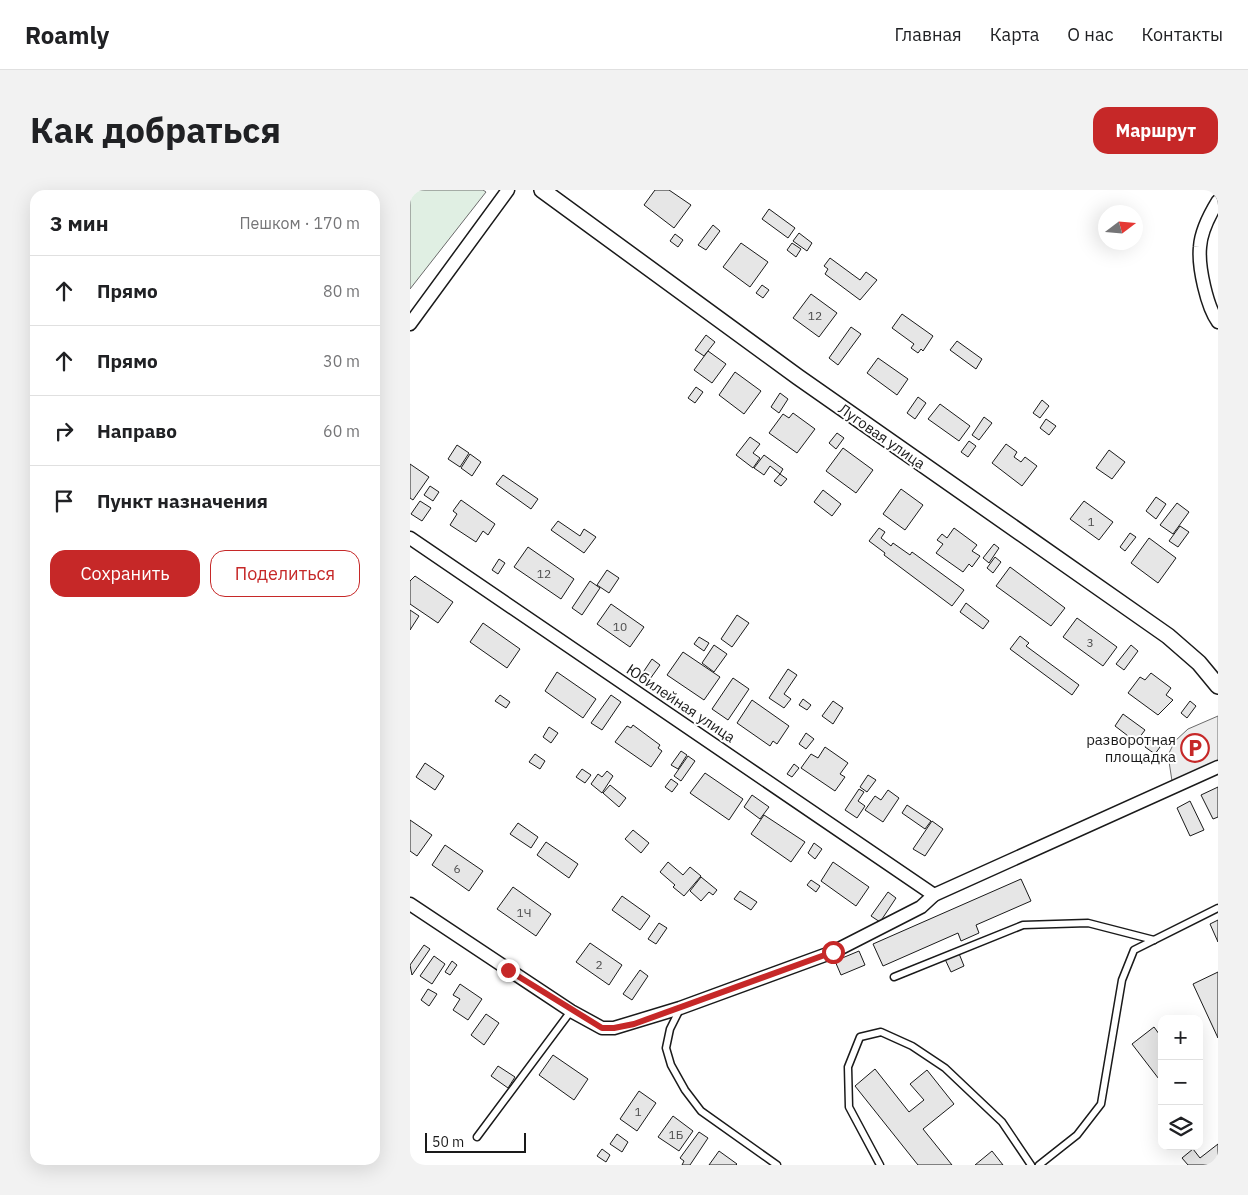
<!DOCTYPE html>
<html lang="ru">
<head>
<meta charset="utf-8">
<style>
	:root { --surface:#fff; --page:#f2f2f2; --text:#202124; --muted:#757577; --line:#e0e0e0; --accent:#c62828 }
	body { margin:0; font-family:"IBM Plex Sans",sans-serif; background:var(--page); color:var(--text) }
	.controls { position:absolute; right:15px; bottom:15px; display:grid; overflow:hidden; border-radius:10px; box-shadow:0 5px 20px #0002 }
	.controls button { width:45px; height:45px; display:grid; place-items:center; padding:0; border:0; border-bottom:1px solid var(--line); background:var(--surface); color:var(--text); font:25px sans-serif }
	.compass { position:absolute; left:688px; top:15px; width:45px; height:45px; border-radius:50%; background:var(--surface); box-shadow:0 5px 20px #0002; rotate:74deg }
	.scale { position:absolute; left:15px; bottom:12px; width:101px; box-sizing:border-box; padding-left:5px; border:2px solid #1a1a1a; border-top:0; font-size:14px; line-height:18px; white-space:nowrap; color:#1a1a1a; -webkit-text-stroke:4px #fff; paint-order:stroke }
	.stop { position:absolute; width:15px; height:15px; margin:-11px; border:4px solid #c62828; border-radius:50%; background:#fff }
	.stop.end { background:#c62828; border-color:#fff; box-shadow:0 1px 5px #0008 }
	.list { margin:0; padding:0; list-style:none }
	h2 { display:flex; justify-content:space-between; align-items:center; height:65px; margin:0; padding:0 20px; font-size:21px }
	h2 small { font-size:16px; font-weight:400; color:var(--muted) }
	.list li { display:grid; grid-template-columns:32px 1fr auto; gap:15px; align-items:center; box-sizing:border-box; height:70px; padding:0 20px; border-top:1px solid var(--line) }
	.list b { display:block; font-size:19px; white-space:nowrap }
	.list em { font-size:16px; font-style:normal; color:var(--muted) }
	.actions { display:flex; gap:10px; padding:15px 20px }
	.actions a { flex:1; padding:11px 0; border:1px solid var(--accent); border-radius:15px; text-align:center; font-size:18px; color:var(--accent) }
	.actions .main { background:var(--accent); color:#fff }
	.icon { flex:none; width:28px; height:28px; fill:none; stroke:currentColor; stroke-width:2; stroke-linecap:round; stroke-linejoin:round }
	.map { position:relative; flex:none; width:808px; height:975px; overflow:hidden; border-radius:15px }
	header { display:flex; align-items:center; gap:30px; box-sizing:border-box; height:70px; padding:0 25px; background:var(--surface); border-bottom:1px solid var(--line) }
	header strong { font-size:24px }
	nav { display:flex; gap:28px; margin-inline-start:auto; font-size:18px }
	.intro { display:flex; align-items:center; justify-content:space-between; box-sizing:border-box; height:120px; padding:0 30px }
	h1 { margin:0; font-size:35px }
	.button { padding:12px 22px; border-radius:15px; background:var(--accent); color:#fff; font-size:18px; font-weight:700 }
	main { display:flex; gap:30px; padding:0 30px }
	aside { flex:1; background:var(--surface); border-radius:15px; box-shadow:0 5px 20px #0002 }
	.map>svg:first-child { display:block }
</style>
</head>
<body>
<header>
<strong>Roamly</strong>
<nav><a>Главная</a><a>Карта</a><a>О нас</a><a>Контакты</a></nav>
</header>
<div class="intro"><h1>Как добраться</h1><a class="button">Маршрут</a></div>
<main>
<aside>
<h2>3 мин<small>Пешком · 170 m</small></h2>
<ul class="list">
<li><svg class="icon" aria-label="ahead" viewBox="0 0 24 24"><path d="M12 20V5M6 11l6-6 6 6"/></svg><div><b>Прямо</b></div><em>80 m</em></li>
<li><svg class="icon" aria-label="ahead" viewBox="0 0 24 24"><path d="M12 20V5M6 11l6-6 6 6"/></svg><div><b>Прямо</b></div><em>30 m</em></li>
<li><svg class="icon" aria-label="right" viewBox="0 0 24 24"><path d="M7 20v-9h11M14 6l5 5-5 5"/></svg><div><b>Направо</b></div><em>60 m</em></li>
<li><svg class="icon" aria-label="arrive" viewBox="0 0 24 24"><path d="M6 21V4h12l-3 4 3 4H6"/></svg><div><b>Пункт назначения</b></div></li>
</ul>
<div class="actions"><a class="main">Сохранить</a><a>Поделиться</a></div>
</aside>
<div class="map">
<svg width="808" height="975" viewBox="0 0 808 975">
	<rect width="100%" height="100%" fill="#fff"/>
	<path fill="#e0efe3" stroke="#6a6a6a" d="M0,0h73l3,2 -76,97z"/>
	<path fill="#ededed" stroke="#6a6a6a" d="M808,526v45l-46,20 -4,-26 7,-14 13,-12z"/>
	<g fill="#e6e6e6" stroke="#1a1a1a">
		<path d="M245,0h14l22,15 -17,23 -30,-23z"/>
		<path d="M359,19l26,19 -7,10 -26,-19z"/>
		<path d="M303,35l7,6 -14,19 -8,-5z"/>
		<path d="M389,43l13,10 -5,8 -14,-10z"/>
		<path d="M265,44l8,6 -5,7 -8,-6z"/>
		<path d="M331,53l27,19 -18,25 -27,-20z"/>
		<path d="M382,53l9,6 -5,8 -9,-7z"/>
		<path d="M420,68l30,22 6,-8 11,8 -17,20 -35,-26 3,-5 -4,-3z"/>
		<path d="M352,95l7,5 -6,8 -7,-5z"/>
		<path d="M401,104l26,19 -18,24 -26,-19z"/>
		<path d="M492,124l31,22 -10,15 -2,-2 -3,4 -7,-5 3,-4 -22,-16z"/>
		<path d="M441,137l10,7 -23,31 -9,-7z"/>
		<path d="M296,145l9,7 -11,14 -9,-6z"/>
		<path d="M547,151l25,18 -6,10 -26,-19z"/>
		<path d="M298,161l18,13 -14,19 -18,-13z"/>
		<path d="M468,168l30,21 -11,16 -30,-22z"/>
		<path d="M325,182l26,19 -17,23 -25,-19z"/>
		<path d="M286,197l7,5 -8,11 -7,-5z"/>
		<path d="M370,203l8,6 -9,14 -8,-6z"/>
		<path d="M508,207l8,6 -11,16 -8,-6z"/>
		<path d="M632,210l7,6 -9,12 -7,-5z"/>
		<path d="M530,214l30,22 -11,15 -31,-22z"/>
		<path d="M383,223l22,16 -18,24 -28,-20 14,-19 6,4z"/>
		<path d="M574,227l8,6 -13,17 -7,-5z"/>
		<path d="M636,229l10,7 -7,9 -9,-7z"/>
		<path d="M427,243l7,5 -8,11 -7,-6z"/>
		<path d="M340,247l10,7 -7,9 7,5 -7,10 -17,-13z"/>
		<path d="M559,251l7,5 -8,11 -7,-5z"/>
		<path d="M596,254l11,8 -3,5 7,5 4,-5 12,9 -15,20 -30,-23z"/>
		<path d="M47,255l12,8 -9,14 -12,-8z"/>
		<path d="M433,258l30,22 -17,23 -30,-22z"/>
		<path d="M699,260l16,12 -13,17 -16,-11z"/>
		<path d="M60,264l11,8 -9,14 -11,-8z"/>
		<path d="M354,265l19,14 -3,5 -10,-8 -6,9 -10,-7z"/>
		<path d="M0,274l19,13 -16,23 -3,-2z"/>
		<path d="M370,284l7,5 -6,7 -7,-5z"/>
		<path d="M93,285l35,24 -7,10 -35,-25z"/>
		<path d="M20,296l9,6 -6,9 -9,-6z"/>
		<path d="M491,299l22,16 -18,25 -22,-16z"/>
		<path d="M413,300l18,14 -9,12 -18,-14z"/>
		<path d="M746,307l10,7 -10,15 -10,-8z"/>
		<path d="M51,310l34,24 -7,11 -5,-4 -7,11 -26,-17 7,-11 -4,-3z"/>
		<path d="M10,311l11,7 -9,13 -11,-7z"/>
		<path d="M674,311l29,21 -14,18 -29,-21z"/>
		<path d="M767,313l12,9 -16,22 -13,-9z"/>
		<path d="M148,331l22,15 4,-7 12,8 -12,16 -33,-23z"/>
		<path d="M770,336l9,6 -11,15 -9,-6z"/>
		<path d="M469,338l6,4 -4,6 10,8 2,-3 17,12 2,-3 52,38 -12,16 -68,-51 1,-2 -16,-12z"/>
		<path d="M544,338l23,17 -5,6 8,5 -8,11 -3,-3 -6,8 -27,-19 7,-9 -6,-4 5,-6 5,4z"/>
		<path d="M720,343l6,4 -11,14 -5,-4z"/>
		<path d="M739,348l27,20 -18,25 -27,-20z"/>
		<path d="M584,354l5,4 -10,15 -6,-5z"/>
		<path d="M118,357l46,32 -13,20 -47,-32z"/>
		<path d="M585,367l6,5 -8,11 -6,-5z"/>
		<path d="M89,369l6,4 -7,11 -6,-4z"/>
		<path d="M600,377l55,41 -14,18 -55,-40z"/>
		<path d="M197,380l12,8 -10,15 -12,-8z"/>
		<path d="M5,386l38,26 -15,21 -28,-19v-23z"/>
		<path d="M180,391l10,7 -18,27 -10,-7z"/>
		<path d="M556,413l23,18 -6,8 -23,-17z"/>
		<path d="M201,414l33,23 -14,20 -33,-23z"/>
		<path d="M0,420l9,6 -9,14z"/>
		<path d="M327,425l12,8 -17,24 -11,-8z"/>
		<path d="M667,428l40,29 -14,19 -40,-29z"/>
		<path d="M73,433l37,26 -13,19 -37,-26z"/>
		<path d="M610,446l9,7 -3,3 53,39 -7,10 -62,-46z"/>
		<path d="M289,447l10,6 -5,8 -10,-7z"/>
		<path d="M304,455l13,9 -13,18 -12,-9z"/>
		<path d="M721,455l7,6 -14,19 -8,-6z"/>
		<path d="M273,462l37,25 -16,23 -37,-25z"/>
		<path d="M242,469l8,6 -10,14 -8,-5z"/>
		<path d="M378,479l9,6 -13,19 7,5 -7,9 -15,-10z"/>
		<path d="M147,482l39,27 -13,19 -38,-27z"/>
		<path d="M741,483l20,15 -5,7 7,5 -15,15 -30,-22 12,-16 5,3z"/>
		<path d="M323,488l16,11 -21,31 -16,-11z"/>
		<path d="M90,505l10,7 -4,6 -11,-7z"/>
		<path d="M201,505l10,7 -19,28 -11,-7z"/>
		<path d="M393,509l8,6 -4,5 -8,-5z"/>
		<path d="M342,510l37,26 -12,18 -4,-3 -3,5 -33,-23z"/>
		<path d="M423,511l10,7 -10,16 -11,-8z"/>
		<path d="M780,511l6,5 -9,12 -6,-5z"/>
		<path d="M713,524l22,16 -9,12 -21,-16z"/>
		<path d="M223,535l27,20 -2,3 4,3 -11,16 -36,-25 12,-16 4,2z"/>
		<path d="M139,537l9,6 -7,10 -8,-6z"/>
		<path d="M396,543l8,6 -8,10 -7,-5z"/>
		<path d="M740,550l10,7 -5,7 -10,-7z"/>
		<path d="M415,557l23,16 -8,11 5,3 -10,14 -34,-23 10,-14 7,4z"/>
		<path d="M271,561l6,4 -9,14 -7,-4z"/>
		<path d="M125,564l10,7 -5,8 -11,-7z"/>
		<path d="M278,566l7,5 -14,20 -7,-5z"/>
		<path d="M15,573l19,13 -9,14 -19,-13z"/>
		<path d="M384,574l5,4 -7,9 -5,-3z"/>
		<path d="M172,579l9,6 -6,8 -9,-6z"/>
		<path d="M197,581l6,5 -11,17 -11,-9 7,-10 4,3z"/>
		<path d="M295,583l38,26 -14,21 -39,-27z"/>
		<path d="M458,585l8,5 -9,12 -7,-5z"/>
		<path d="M261,589l7,5 -6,8 -7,-5z"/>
		<path d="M200,595l16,13 -7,9 -16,-14z"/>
		<path d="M808,597v30l-5,2 -12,-24z"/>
		<path d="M449,599l5,3 -6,9 7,5 -8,12 -12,-8z"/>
		<path d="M478,600l11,8 -16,24 -18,-12 10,-14 6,4z"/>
		<path d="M342,605l17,12 -9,12 -16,-12z"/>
		<path d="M780,611l14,29 -14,6 -13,-28z"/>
		<path d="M497,615l24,16 -6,8 -23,-16z"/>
		<path d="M354,625l41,27 -14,20 -40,-28z"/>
		<path d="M0,630l22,15 -15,21 -7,-5z"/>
		<path d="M522,631l11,8 -18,27 -12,-7z"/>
		<path d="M108,633l20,14 -7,11 -21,-14z"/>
		<path d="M223,640l16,13 -8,10 -16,-14z"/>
		<path d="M136,652l32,22 -9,14 -32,-23z"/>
		<path d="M404,653l8,6 -7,10 -7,-6z"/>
		<path d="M35,655l38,26 -14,20 -37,-26z"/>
		<path d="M258,672l15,13 7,-8 11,9 -17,20 -11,-9 2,-2 -15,-13z"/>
		<path d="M423,672l36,25 -13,19 -35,-25z"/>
		<path d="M291,687l16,13 -4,5 -4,-3 -8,9 -11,-10z"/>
		<path d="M611,689l10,22 -55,24 3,8 -18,8 -3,-8 -75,33 -10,-22z"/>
		<path d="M401,690l9,6 -4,6 -9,-7z"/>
		<path d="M103,697l38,27 -15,22 -39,-27z"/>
		<path d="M330,701l17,11 -6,8 -17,-11z"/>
		<path d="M478,702l8,6 -16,24 -9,-6z"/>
		<path d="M212,706l28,20 -10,14 -28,-20z"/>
		<path d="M808,730v22l-8,-18z"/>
		<path d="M249,733l8,5 -11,16 -8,-5z"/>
		<path d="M180,753l32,22 -13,20 -33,-23z"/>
		<path d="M14,755l6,4 -18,26 -2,-10z"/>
		<path d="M449,761l6,14 -24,10 -6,-14z"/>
		<path d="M548,761l6,15 -13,6 -7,-15z"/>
		<path d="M24,766l11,8 -13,20 -12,-8z"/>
		<path d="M42,771l5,4 -7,10 -5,-3z"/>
		<path d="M230,780l8,6 -16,24 -9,-6z"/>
		<path d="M808,782v66l-25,-54z"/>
		<path d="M50,794l22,15 -14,21 -15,-10 7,-11 -7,-4z"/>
		<path d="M18,799l9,5 -8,12 -8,-6z"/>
		<path d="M76,824l13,9 -15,22 -13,-10z"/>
		<path d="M744,837l8,11v45l-30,-39z"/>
		<path d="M143,865l35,24 -14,21 -35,-25z"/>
		<path d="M88,876l17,11 -7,11 -17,-12z"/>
		<path d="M465,879l34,43 15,-12 -14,-16 17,-14 27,34 -31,25 29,36h-34l-63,-79z"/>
		<path d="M229,901l17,12 -19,28 -17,-12z"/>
		<path d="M263,926l20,15 -14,20 -21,-14z"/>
		<path d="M289,942l9,6 -18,27h-8l2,-4 -4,-3z"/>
		<path d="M207,944l11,8 -6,10 -12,-8z"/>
		<path d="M808,954v21h-30l-6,-7 11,-9 7,9z"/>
		<path d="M192,959l8,6 -4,7 -9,-6z"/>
		<path d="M309,961l18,13 -1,1h-27z"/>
		<path d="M582,961l11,14h-28z"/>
	</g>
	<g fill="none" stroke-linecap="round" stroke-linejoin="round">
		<defs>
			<g id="service">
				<path d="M484,787l129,-52 65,-2 66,17"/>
				<path d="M270,819l-10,20 -4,19 5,17 14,25 16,21 76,54"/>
				<path d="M67,947l94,-126"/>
				<path d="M470,975l-31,-58 -1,-40 12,-30 21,-5 31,14 33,22 57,54 29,43"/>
				<path d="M629,975l38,-30 24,-31 21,-124 12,-30 84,-42"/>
			</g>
			<g id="minor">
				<path d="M808,11c-8,13 -17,30 -18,46 -2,20 7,60 18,75"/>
				<path d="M0,134l98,-134"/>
				<path d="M0,348l524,357"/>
				<path d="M0,714l161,107 31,17h12l66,-20 153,-56 88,-45 13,-12 284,-128"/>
			</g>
			<path id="tertiary" d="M132,0l256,187 370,259 31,27 19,23"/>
		</defs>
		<use href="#service" stroke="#1a1a1a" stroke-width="9"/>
		<use href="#minor" stroke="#1a1a1a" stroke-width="15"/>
		<use href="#tertiary" stroke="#1a1a1a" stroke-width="18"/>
		<use href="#service" stroke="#fff" stroke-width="6"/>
		<use href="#minor" stroke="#fff" stroke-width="12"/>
		<use href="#tertiary" stroke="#fff" stroke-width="15"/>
	</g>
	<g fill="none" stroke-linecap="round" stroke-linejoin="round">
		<path stroke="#c62828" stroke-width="6" d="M98,780l94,58h12l20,-4 199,-72"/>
	</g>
	<defs>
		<symbol id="parking-ring" viewBox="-11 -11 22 22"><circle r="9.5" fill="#fff" stroke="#c62828" stroke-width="1.5"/><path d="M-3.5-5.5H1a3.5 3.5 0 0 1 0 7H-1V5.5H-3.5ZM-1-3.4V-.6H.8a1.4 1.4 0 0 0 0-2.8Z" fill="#c62828"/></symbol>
	</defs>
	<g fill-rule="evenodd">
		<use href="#parking-ring" x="769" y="542" width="32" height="32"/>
	</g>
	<g text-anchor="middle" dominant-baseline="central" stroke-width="4" stroke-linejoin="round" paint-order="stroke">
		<g font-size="12" fill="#4d4d4d">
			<text x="405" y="125">12</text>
			<text x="681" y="331">1</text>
			<text x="134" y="383">12</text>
			<text x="210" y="436">10</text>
			<text x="680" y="452">3</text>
			<text x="47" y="678">6</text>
			<text x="114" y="722">1Ч</text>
			<text x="189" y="774">2</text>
			<text x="228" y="921">1</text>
			<text x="266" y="944">1Б</text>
		</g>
		<g font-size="15" fill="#1a1a1a" stroke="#fff">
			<text transform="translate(472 246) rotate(35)">Луговая улица</text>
			<text transform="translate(271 513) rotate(34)">Юбилейная улица</text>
		</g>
		<g font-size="15" fill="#1a1a1a" stroke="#fff" text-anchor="end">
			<text x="766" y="549">разворотная<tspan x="766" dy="17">площадка</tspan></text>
		</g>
	</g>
</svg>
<div class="controls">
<button>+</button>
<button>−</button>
<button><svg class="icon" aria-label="layers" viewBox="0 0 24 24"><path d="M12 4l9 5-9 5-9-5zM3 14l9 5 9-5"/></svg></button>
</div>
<svg class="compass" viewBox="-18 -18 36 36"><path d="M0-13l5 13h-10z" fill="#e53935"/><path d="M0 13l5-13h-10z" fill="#757577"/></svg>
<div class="scale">50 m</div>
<div class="stop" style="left:423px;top:762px"></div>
<div class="stop end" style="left:98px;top:780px"></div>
</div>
</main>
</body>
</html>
